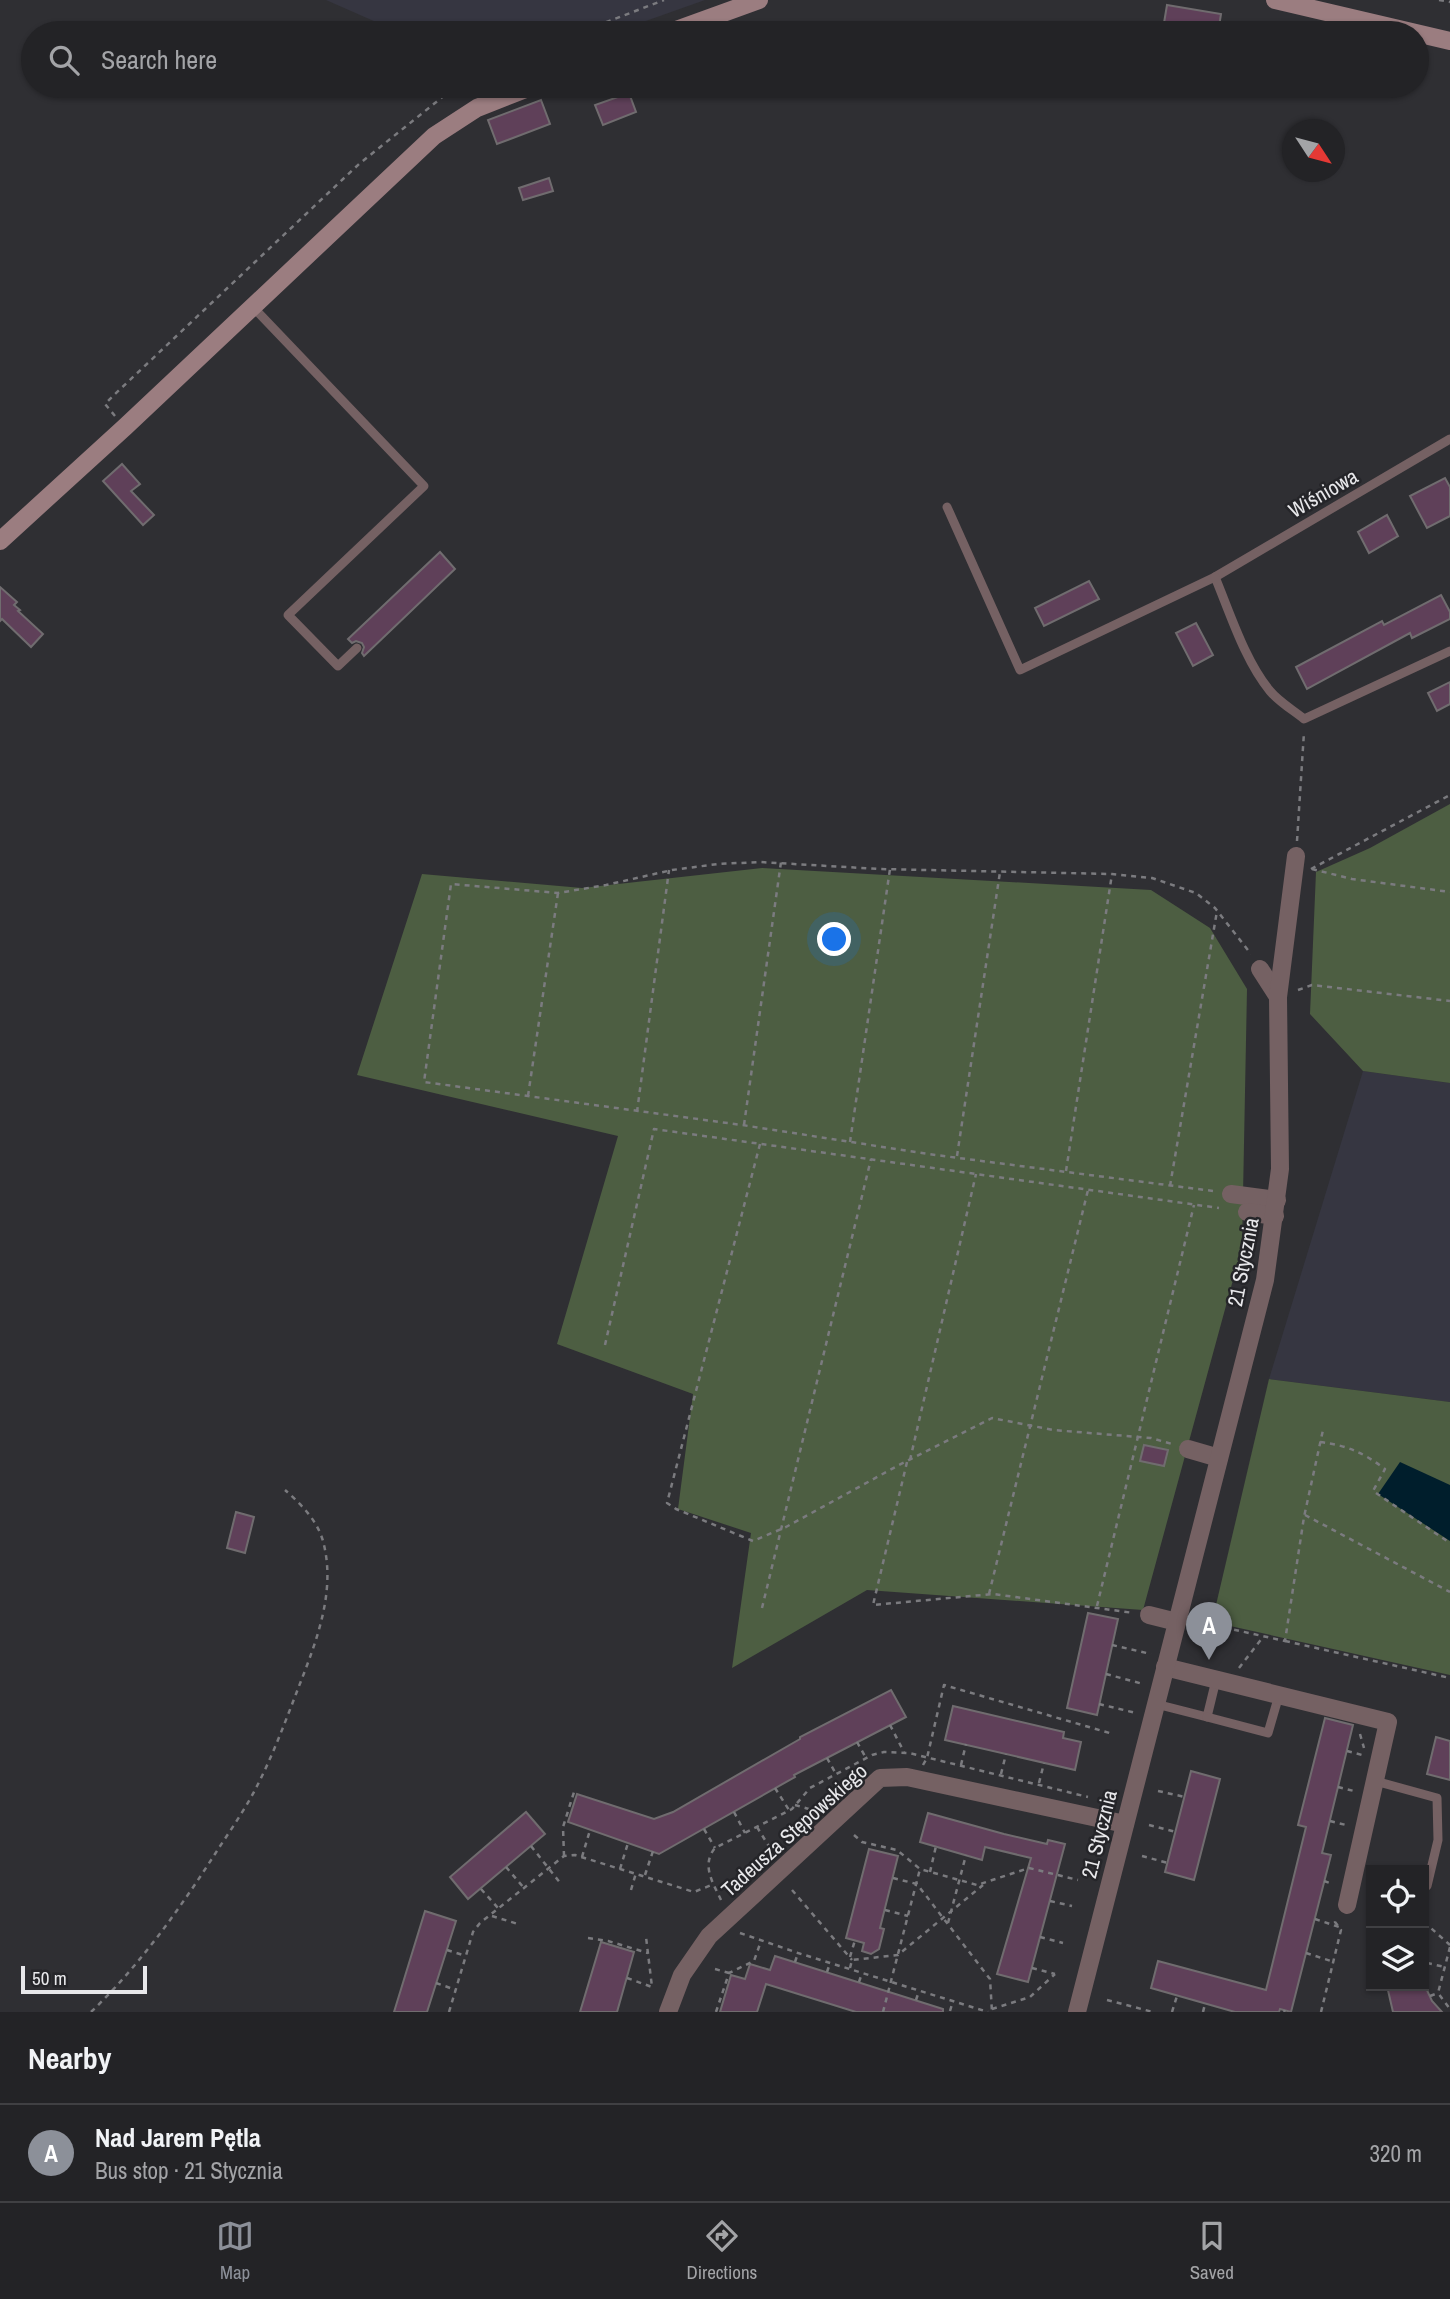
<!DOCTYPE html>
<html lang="en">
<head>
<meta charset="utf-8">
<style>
	:root { --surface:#232326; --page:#2f2f32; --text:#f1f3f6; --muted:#a3a4a7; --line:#404043; --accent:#8c9099 }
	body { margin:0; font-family:"Archivo Narrow",sans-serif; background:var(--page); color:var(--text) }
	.controls { position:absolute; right:21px; bottom:21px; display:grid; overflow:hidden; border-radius:0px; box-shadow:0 2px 5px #0004 }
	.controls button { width:63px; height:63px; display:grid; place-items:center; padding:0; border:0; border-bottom:2px solid var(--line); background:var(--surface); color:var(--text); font:35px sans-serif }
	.compass { position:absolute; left:1282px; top:119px; width:63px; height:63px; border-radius:50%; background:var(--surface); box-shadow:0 2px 5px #0004; rotate:126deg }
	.scale { position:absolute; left:21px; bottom:18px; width:126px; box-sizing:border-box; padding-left:7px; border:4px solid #e8e8eb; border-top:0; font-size:19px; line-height:24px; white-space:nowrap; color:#e8e8eb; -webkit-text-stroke:5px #252529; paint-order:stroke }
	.you { position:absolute; left:835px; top:940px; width:24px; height:24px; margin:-18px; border:5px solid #fff; border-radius:50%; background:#1a73e8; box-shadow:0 0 0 10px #1a73e833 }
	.badge { display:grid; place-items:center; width:46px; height:46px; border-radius:50%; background:var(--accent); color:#fff; font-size:23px; font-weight:700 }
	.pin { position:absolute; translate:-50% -58px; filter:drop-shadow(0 2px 4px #0008) }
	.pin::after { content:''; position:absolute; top:37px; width:24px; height:21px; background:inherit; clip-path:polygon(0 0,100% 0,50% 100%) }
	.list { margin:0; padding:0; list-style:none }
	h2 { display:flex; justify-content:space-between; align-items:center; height:91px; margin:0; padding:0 28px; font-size:30px }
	h2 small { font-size:23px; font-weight:400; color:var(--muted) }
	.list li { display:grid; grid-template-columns:46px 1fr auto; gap:21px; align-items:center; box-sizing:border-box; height:98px; padding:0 28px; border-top:2px solid var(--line) }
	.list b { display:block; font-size:26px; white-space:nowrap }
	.list p { margin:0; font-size:23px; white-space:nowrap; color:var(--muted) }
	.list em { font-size:23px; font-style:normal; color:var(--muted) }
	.icon { flex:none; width:38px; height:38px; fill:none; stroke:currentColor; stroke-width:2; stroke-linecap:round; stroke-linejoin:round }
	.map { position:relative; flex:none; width:1450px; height:2012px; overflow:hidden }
	.search { position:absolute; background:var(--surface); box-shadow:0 2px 5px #0004; left:21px; right:21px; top:21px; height:77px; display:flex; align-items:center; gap:18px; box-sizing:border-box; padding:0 24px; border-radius:38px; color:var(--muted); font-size:26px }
	.sheet { height:189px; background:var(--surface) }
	nav { display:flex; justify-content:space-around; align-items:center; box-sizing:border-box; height:98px; border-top:2px solid var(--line); background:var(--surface); font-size:19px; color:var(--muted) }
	nav a { display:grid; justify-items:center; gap:4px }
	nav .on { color:var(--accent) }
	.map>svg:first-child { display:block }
</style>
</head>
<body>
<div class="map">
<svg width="1450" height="2012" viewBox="0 0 1450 2012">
	<rect width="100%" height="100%" fill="#2f2f33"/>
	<g fill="#363641">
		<path d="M326,0h379l-93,33h-211z"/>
		<path d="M1363,1071l87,12v319l-181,-23z"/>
	</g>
	<g fill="#4d5e42">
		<path d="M1450,804v279l-87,-12 -53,-57 6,-142 54,-24z"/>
		<path d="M762,868l389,22 59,38 37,61 -5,258 -99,363 -276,-20 -135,78 19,-135 -73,-24 15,-115 -136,-50 61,-208 -261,-61 65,-201 160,14z"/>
		<path d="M1269,1379l181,23v273l-238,-53z"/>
	</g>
	<path fill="#001e2c" d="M1400,1462l50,23v56l-72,-47z"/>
	<g fill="#5f4059" stroke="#706c6f" stroke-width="2">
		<path d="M1167,5l54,9 -3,19h-26l-29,-4z"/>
		<path d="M629,93l7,19 -33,13 -8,-20z"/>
		<path d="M541,100l9,24 -53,20 -9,-24z"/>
		<path d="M549,178l4,13 -30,9 -4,-12z"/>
		<path d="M122,464l18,20 -9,7 23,24 -11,10 -40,-44z"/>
		<path d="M1445,478l5,9v29l-23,12 -17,-32z"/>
		<path d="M1387,515l11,21 -29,17 -11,-21z"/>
		<path d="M440,552l15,17 -91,87 -2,-3 2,-6 -2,-4 -6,-2 -4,2 -4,-4z"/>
		<path d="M1089,581l10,18 -55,27 -9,-18z"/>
		<path d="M0,587l17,15 -3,3 6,5 -2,1 25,23 -12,13 -29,-28 -2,2z"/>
		<path d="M1441,595l9,17v7l-38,19 -2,-5 -103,56 -11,-22 86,-46 2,4z"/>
		<path d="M1196,623l17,32 -20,11 -17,-33z"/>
		<path d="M1450,682v22l-13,7 -9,-18z"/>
		<path d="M1144,1445l24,5 -4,16 -24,-5z"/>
		<path d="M236,1512l18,5 -9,36 -18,-5z"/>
		<path d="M1088,1613l30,6 -21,96 -30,-7z"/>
		<path d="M891,1690l15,27 -112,58 1,2 -136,77 -91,-32 9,-28 77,25 19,-7 127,-73v-2z"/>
		<path d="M953,1706l111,26 -1,6 18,4 -6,28 -130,-30z"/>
		<path d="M1325,1718l28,7 -31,128 9,2 -40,157 -11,-3 -1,3h-44l-84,-24 7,-27 108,29 40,-163 -8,-2z"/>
		<path d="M1436,1737l14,4v39l-23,-6z"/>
		<path d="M1191,1771l29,8 -26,101 -29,-8z"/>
		<path d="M526,1812l19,22 -77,65 -18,-22z"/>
		<path d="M928,1813l76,21 43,10 1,-4 17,4 -37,138 -31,-8 34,-116 -46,-11 -3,13 -62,-18z"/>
		<path d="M869,1849l29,7 -18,72 4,1 -5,20 -8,5 -9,-3 2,-8 -18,-5z"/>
		<path d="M425,1911l31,10 -29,91h-33z"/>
		<path d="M601,1942l33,10 -17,60h-37z"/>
		<path d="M775,1956l168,53v3h-87l-90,-28 -9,28h-37l11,-37 14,4 5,-15 20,6z"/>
		<path d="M1387,1986h38l7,15 10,11h-49z"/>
	</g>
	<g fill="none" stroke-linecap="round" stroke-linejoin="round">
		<g stroke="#7b7b7f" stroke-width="2.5" stroke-dasharray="5 5" stroke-linecap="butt">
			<path d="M1439,0l11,2"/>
			<path d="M578,33l86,-33"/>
			<path d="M115,416l-10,-12 10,-10 244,-230 86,-69 16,-9"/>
			<path d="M1297,841l7,-109"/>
			<path d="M1311,869l139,-74"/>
			<path d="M1312,869l40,10 98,13"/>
			<path d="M1298,990l14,-5 138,16"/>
			<path d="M528,1096l30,-203"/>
			<path d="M637,1112l32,-242"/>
			<path d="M744,1125l37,-263"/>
			<path d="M850,1142l40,-273"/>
			<path d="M760,1144l-93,359 9,6 77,32 33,-14 113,-62 93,-47 61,12 98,8 21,6"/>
			<path d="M957,1156l43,-284"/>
			<path d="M1066,1171l46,-297"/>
			<path d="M1170,1186l47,-275"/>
			<path d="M1213,1191l-285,-37 -186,-29 -318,-43 27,-198 107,9 48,-8 66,-15 46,-6 42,-2 119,7 233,5 40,4 44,15 19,15 36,46"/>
			<path d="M605,1345l49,-216 565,79"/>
			<path d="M1320,1442c29,4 42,10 65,27l-12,22 77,52"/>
			<path d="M910,1460l66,-286"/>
			<path d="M907,1462l-34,143 120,-11 141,19"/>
			<path d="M1305,1515l145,77"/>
			<path d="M989,1594l99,-404"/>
			<path d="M1097,1606l97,-401"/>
			<path d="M762,1608l109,-449"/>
			<path d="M1195,1621l90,20 19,-124 19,-87"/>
			<path d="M1285,1641l165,37"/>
			<path d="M1112,1645l39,9"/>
			<path d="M1239,1668l24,-31"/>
			<path d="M1106,1674l37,10"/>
			<path d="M1099,1704l37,9"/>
			<path d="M890,1725l14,27"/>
			<path d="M1360,1734l4,14"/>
			<path d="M857,1742l9,16"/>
			<path d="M1347,1751l15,4"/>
			<path d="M827,1758l9,16"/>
			<path d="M923,1765l4,-7 17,-73 169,49"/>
			<path d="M961,1765l5,-21"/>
			<path d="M1001,1774l5,-20"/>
			<path d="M1039,1783l5,-20"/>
			<path d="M1338,1787l16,4"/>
			<path d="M775,1788l14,22"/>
			<path d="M1158,1791l27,6"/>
			<path d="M795,1805l24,7"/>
			<path d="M734,1812l11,21"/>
			<path d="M1330,1821l16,4"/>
			<path d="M1149,1825l27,7"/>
			<path d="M757,1827l13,21"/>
			<path d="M704,1829l11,19"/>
			<path d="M854,1835l8,7 35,8 23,19 57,16 52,-17 49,12"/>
			<path d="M531,1846l30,38"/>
			<path d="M564,1856l-1,-29 12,-38"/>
			<path d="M1142,1856l26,7"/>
			<path d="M582,1857l8,-27"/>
			<path d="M506,1867l18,21"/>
			<path d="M620,1869l8,-26"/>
			<path d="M930,1872l6,-26"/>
			<path d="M645,1875l8,-24"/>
			<path d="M893,1878l24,6 73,95 2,33"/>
			<path d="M1324,1881l9,3"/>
			<path d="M481,1889l17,19"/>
			<path d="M631,1890l5,-17"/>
			<path d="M792,1890l60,70"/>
			<path d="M721,1900c-8,-17 -20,-35 -6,-52l77,-39 18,-21 62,-33 12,-3 25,1 179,44"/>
			<path d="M1050,1901l22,5"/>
			<path d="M885,1910l23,6"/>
			<path d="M492,1916l26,8"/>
			<path d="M1315,1919l24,8"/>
			<path d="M1424,1922l26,23"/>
			<path d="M948,1923l18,-68"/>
			<path d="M740,1933l58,20 190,59"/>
			<path d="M1040,1937l23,6"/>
			<path d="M588,1938l20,3 40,12"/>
			<path d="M1450,1947l-12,46 12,16"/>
			<path d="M447,1950l19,6"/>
			<path d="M1306,1953l28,9"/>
			<path d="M850,1957l5,-17"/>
			<path d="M795,1962l3,-9"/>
			<path d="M1427,1963l18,4"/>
			<path d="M850,1968l2,-8 46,-5 85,-70"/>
			<path d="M1032,1968l23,6"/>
			<path d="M715,1969l14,4"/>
			<path d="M827,1972l3,-9"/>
			<path d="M627,1978l25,9 -6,-50"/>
			<path d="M859,1982l3,-9"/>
			<path d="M436,1983l20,7"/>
			<path d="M1430,1996l8,-3"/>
			<path d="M916,2000l3,-9"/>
			<path d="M1107,2000l46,12"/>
			<path d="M992,2009l38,-12 25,-23"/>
			<path d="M950,2011l3,-10"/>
			<path d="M91,2012c48,-46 88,-102 124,-158 14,-22 30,-44 42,-68 15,-29 27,-61 39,-92 18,-47 40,-98 28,-149 -5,-23 -22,-40 -39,-55"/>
			<path d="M449,2012l24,-80 7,-9 84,-67 11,-1 119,37 20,-8"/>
			<path d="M716,2012l13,-39 25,-12 7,-20"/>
			<path d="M883,2012l37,-143"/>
			<path d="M1172,2012l5,-16"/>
			<path d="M1203,2012l2,-8"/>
			<path d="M1284,2012l1,-2"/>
			<path d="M1321,2012l20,-82 -6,-8 1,-4"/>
		</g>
		<g stroke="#756163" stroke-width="9">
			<path d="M253,307l171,179 -136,129 50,51 19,-18"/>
			<path d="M947,507l73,163 195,-93 235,-138"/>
			<path d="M1215,577c15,36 30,84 55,114 9,11 23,19 34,28l146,-68"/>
			<path d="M1156,1704l51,13 9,-37"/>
			<path d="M1207,1717l61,16 11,-38"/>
			<path d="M1375,1781l62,17 1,42 -11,46"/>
		</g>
		<g stroke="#756163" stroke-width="18">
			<path d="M1260,969l18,28"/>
			<path d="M1231,1194l46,6"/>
			<path d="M1247,1212l28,4"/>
			<path d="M1188,1449l31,9"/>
			<path d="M1149,1615l28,7"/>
			<path d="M1165,1667l223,55 -41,183"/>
			<path d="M668,2012l14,-37 27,-39 171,-158 27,-1 218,47"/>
			<path d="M1077,2012l188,-732 15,-111 -2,-172 18,-141"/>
		</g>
		<g stroke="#9b7d80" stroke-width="18">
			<path d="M1275,0l175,41"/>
			<path d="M668,33l91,-33"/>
			<path d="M0,541l125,-114 309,-291 43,-28 56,-22"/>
		</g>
	</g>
	<g text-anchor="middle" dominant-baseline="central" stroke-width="5" stroke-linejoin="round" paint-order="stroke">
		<g font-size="21" fill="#e8e8eb" stroke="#252529">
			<text transform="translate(1323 493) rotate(-30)">Wiśniowa</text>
			<text transform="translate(1243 1262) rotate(-79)">21 Stycznia</text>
			<text transform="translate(794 1830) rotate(-42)">Tadeusza Stępowskiego</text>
			<text transform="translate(1099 1834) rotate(-76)">21 Stycznia</text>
		</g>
	</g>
</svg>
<div class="controls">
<button><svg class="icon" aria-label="locate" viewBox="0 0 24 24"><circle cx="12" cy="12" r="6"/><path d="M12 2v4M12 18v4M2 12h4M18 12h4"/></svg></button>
<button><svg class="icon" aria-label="layers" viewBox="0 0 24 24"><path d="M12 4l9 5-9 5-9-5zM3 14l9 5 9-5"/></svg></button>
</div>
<svg class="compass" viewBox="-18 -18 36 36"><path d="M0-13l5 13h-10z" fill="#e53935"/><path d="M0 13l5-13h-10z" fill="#a3a4a7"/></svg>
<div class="scale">50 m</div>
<div class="you"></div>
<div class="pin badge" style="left:1209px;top:1660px">A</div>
<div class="search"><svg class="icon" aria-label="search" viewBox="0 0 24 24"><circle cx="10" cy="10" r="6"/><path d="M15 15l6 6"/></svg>Search here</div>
</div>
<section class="sheet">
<h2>Nearby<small></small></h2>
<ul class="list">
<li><span class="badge">A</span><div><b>Nad Jarem Pętla</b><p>Bus stop · 21 Stycznia</p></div><em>320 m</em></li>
</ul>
</section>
<nav>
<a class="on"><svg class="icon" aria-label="map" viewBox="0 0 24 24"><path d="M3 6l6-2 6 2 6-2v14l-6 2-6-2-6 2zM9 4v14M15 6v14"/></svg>Map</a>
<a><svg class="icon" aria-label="directions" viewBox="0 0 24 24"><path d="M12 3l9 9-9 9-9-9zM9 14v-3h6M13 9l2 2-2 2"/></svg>Directions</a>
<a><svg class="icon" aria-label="saved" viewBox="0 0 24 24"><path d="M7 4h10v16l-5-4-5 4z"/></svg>Saved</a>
</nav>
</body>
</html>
